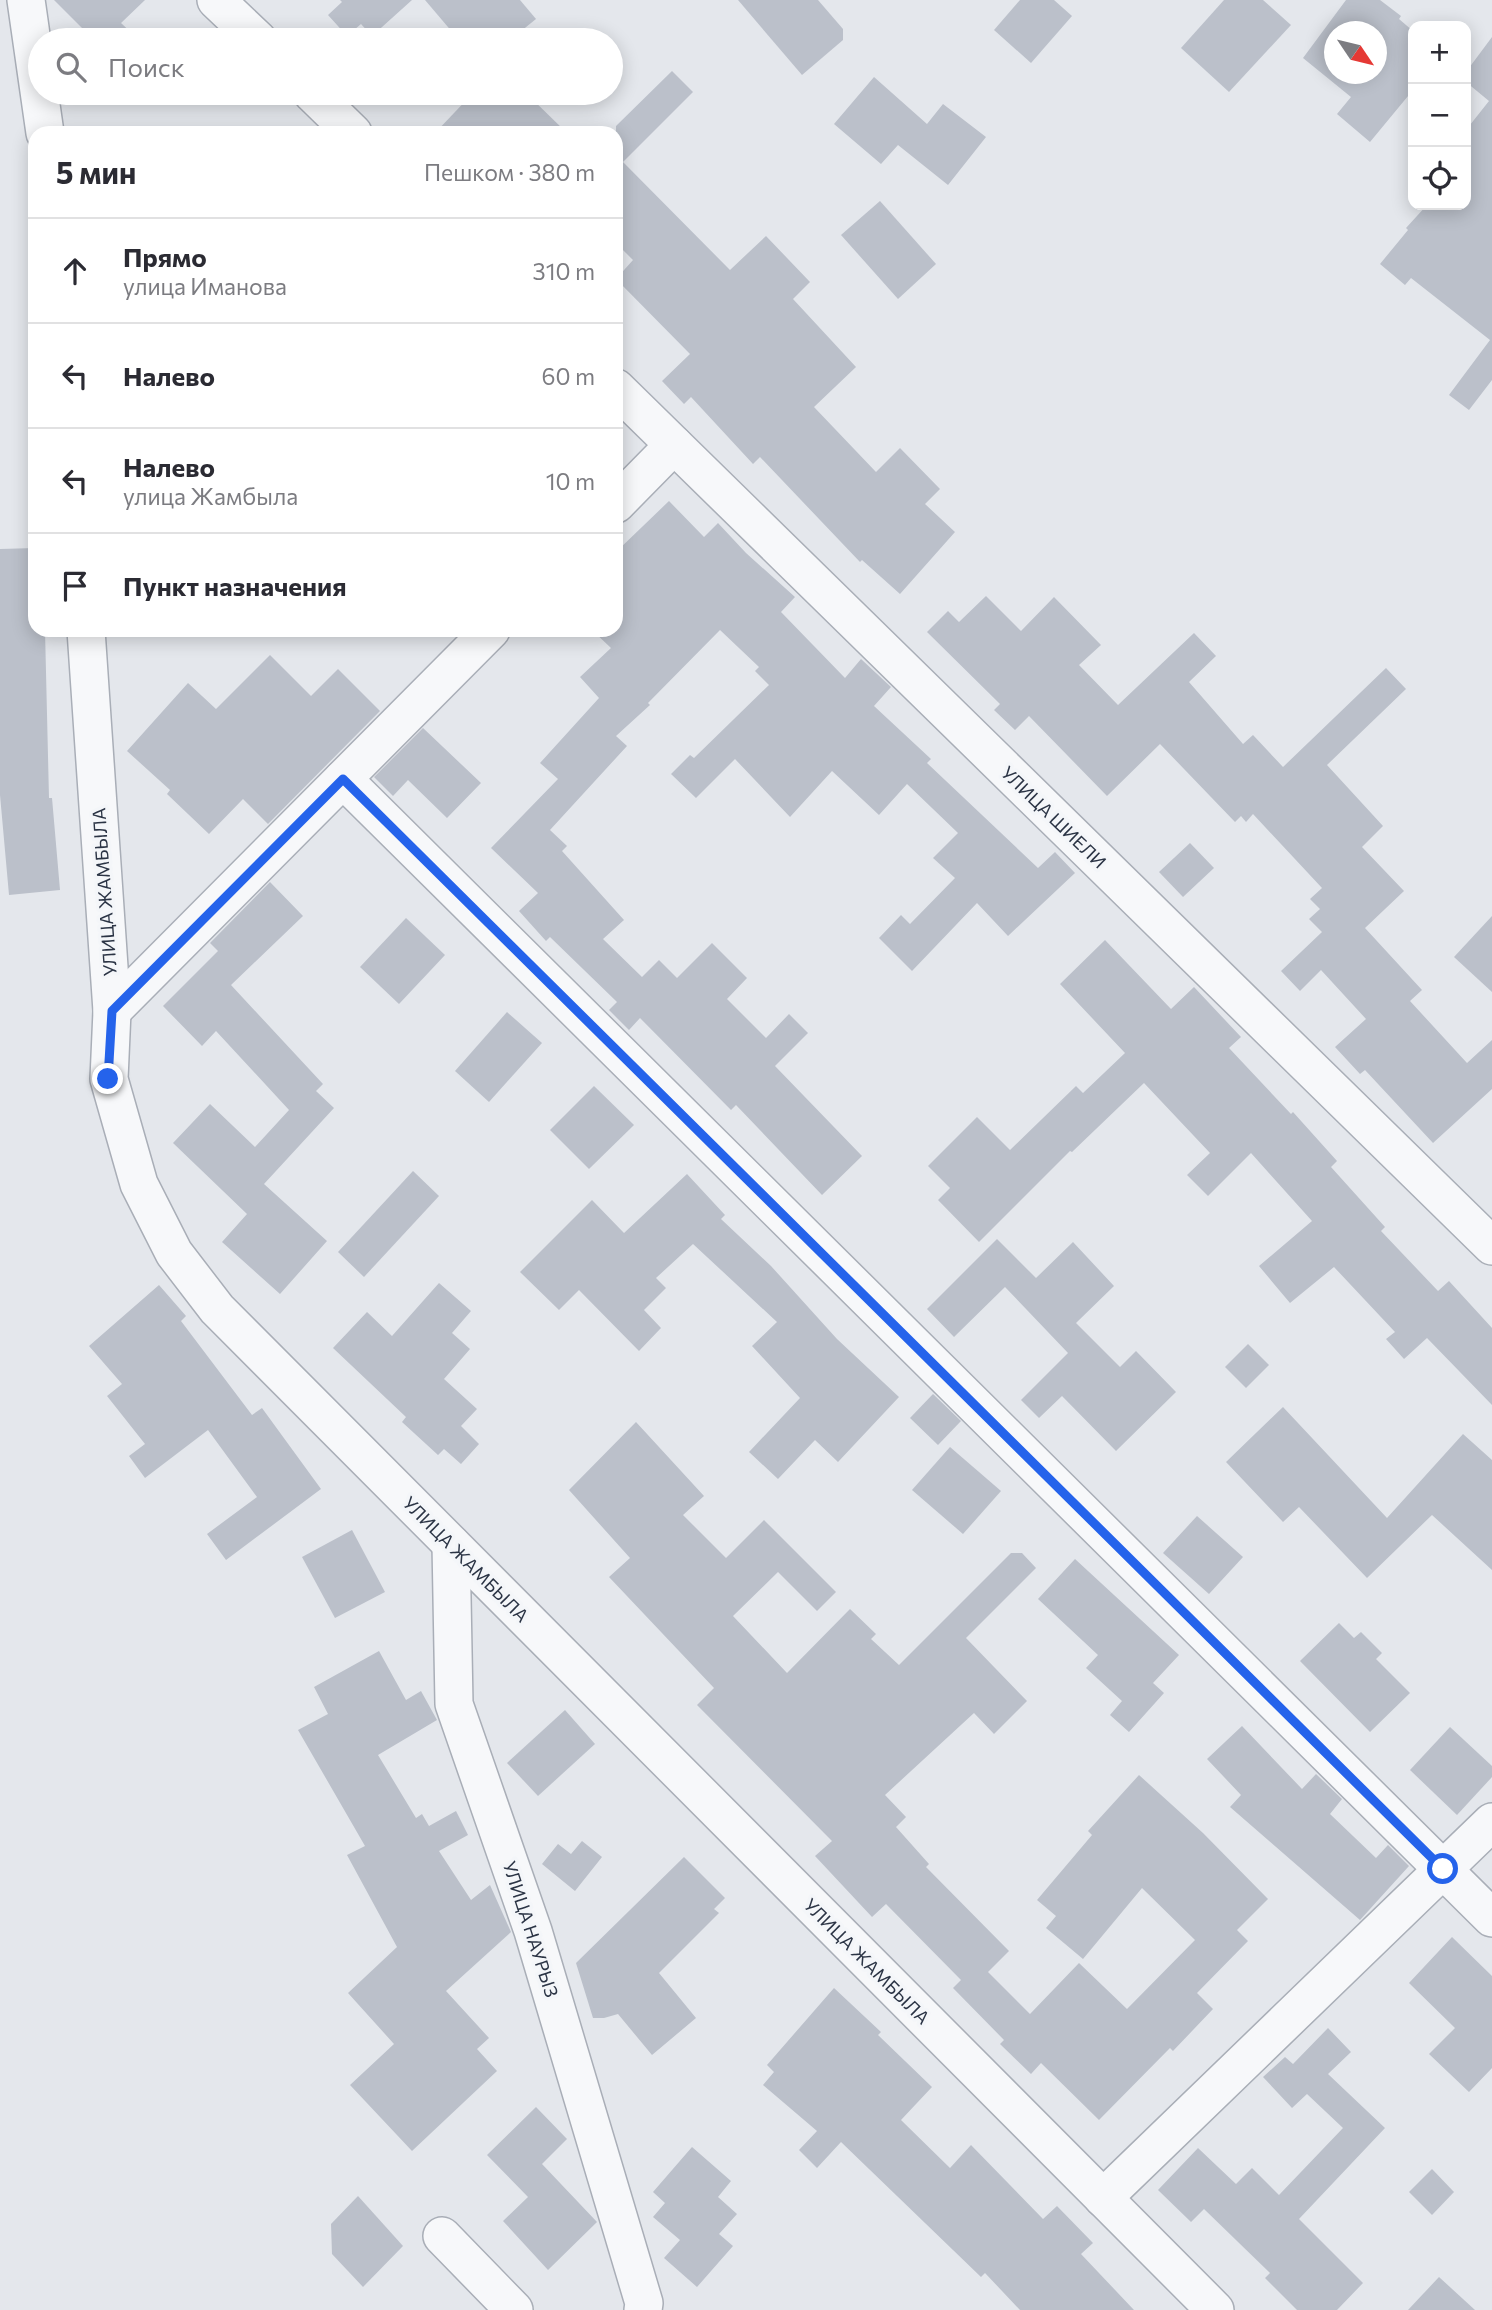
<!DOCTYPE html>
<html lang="ru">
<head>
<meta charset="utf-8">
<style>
	:root { --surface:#fff; --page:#f7f7f7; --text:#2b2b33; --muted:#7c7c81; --line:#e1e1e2 }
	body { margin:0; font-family:Commissioner,sans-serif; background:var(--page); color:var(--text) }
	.controls { position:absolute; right:21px; top:21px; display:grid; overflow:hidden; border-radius:14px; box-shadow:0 4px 18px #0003 }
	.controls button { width:63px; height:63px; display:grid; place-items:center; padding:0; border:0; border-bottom:2px solid var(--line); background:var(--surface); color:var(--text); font:35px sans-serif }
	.compass { position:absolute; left:1324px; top:21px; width:63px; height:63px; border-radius:50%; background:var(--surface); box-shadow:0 4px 18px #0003; rotate:125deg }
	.stop { position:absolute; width:21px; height:21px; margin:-16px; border:5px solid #2563eb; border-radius:50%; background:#fff }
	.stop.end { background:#2563eb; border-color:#fff; box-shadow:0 2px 7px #0008 }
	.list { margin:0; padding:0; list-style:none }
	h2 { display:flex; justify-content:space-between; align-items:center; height:91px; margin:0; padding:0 28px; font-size:30px }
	h2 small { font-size:23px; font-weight:400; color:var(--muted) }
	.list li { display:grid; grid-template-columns:46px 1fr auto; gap:21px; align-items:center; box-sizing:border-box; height:105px; padding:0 28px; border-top:2px solid var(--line) }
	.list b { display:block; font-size:26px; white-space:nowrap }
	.list p { margin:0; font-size:23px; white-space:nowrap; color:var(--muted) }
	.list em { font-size:23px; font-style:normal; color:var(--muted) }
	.icon { flex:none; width:38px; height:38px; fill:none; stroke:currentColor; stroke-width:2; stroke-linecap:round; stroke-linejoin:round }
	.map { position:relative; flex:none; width:1492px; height:2310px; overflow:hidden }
	.search { position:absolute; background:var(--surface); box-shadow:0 4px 18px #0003; left:28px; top:28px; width:595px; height:77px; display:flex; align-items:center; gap:18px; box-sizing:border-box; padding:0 24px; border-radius:38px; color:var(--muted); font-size:26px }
	.panel { position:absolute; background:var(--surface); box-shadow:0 4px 18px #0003; left:28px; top:126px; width:595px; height:511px; border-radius:21px }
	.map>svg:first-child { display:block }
</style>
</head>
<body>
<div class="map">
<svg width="1492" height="2310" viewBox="0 0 1492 2310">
	<rect width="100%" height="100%" fill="#e4e7ec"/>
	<g fill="#bbc0ca" fill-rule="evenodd">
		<path d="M54,0h91l-24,23 18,17h-45z"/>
		<path d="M340,0h72l-40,36 -11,-12 -14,12 -19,-21 14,-13z"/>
		<path d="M425,0h95l16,19 -26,21h-51z"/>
		<path d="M738,0h80l25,29v11l-41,35z"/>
		<path d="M1020,0h34l18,16 -41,47 -37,-33z"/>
		<path d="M1224,0h39l28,25 -62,67 -48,-44z"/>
		<path d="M1346,0h34l21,16 -2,3 14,12v59l-43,52 -33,-28 14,-17 -48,-39zM1334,32h42v42h-42z"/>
		<path d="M1492,37v343l-23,30 -20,-15 41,-55 -79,-62 -6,7 -25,-21 28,-34 -2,-2 21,-23h39v-75l23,-29 -23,-19v-10z"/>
		<path d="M672,71l21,21 -70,70 107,108 36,-34 44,46 -17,17 63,68 -42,40 62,65 24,-24 40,41 -15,15 30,28 -55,62 -38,-34 -2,2 -100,-105 -7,7 -62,-67 -7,7 -22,-23 28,-27 -74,-75 17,-19 -17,-17v-117z"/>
		<path d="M874,77l53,47 16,-20 43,33 -38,48 -50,-40 -17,19 -47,-40z"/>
		<path d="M473,93h53l41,40h-132z"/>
		<path d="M880,201l56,63 -38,35 -57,-64z"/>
		<path d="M669,501l35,36 14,-14 28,30 49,44 -14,15 64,66 16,-19 30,28 -17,19 57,53 -4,4 111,105 17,-16 20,21 -67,63 -31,-33 -65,68 -33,-33 22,-23 9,9 45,-46 -22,-20 25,-25 -51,-49 -28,31 -47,-44 -42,46 -55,-58 -39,39 -25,-24 19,-19 4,3 75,-73 -14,-14 4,-4 -39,-37 -72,73 2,2 -34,31 11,10 -77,84 17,16 -5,5 62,69 -21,19 39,38 17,-17 18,18 35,-35 35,35 -20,21 39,39 23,-24 19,19 -33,33 87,90 -40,39 -86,-90 -5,5 -91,-92 -11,12 -20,-20 8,-8 -67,-65 -4,4 -27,-30 19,-18 -47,-45 67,-69 -18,-16 59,-65 -19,-21 31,-29 -19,-18h24v-78z"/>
		<path d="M35,548v82h10l4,168h3l8,92 -51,5 -9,-100v-246z"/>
		<path d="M986,596l35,35 33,-34 47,48 -22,20 39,40 76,-72 22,23 -27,26 54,62 10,-9 30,32 103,-99 20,21 -79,76 56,61 -21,21 42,44 -39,37 57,62 -12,11 57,62 25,-23v49l-59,54 -68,-73 -5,4 -25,-27 31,-28 -45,-49 -21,21 -19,-20 41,-39 -13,-13 11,-10 -10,-10 12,-11 -69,-74 -7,8 -5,-6 -6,6 -75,-78 -53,52 -78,-80 -14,14 -21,-20 6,-6 -73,-72 21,-21 11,11z"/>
		<path d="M270,655l41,41 27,-27 42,42 -112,113 -25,-25 -34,35 -42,-40 3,-4 -43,-39 61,-68 28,26z"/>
		<path d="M423,728l58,55 -34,35 -39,-38 -15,16 -19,-19z"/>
		<path d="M1190,843l24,25 -31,29 -24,-25z"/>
		<path d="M270,882l33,34 -72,69 92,99 -7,7 18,17 -70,76 63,57 -47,53 -58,-52 25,-28 -74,-71 37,-39 45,43 34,-37 -73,-79 -14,15 -39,-40 55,-55 -8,-8z"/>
		<path d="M1492,916v76l-38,-35z"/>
		<path d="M406,918l39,37 -46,49 -39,-37z"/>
		<path d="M1105,940l66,69 23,-22 47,50 -12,11 62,66 2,-2 44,49 -6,6 54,60 -4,4 57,60 11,-10 43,47v77l-65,-67 -23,21 -18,-20 9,-7 -61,-65 -44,36 -31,-37 53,-45 -61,-68 -43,43 -21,-21 23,-22 -66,-70 -72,69 -2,-1 -91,91 -41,-42 12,-12 -22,-22 49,-49 33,33 66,-64 7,7 42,-40 -65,-69z"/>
		<path d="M507,1012l35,31 -53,59 -34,-31z"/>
		<path d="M594,1086l40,39 -45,44 -39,-39z"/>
		<path d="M413,1171l26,25 -75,81 -26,-25z"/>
		<path d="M687,1174l38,41 -4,4 50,47 66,73 62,58 -61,65 -23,-22 -37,39 -29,-27 51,-54 -48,-52 25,-24 -84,-78 -37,34 10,10 -22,22 17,18 -22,23 -60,-61 -20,20 -39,-38 72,-72 32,33z"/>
		<path d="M997,1239l39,39 37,-36 41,44 -38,37 44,44 16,-16 40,41 -60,59 -54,-55 -23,22 -18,-18 47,-47 -63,-66 -51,50 -27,-28z"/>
		<path d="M439,1283l32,28 -19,22 18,16 -26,30 33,30 -16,17 18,18 -18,20 -17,-15 -6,6 -36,-33 4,-5 -73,-69 34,-36 25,24z"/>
		<path d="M159,1285l27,31 -5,5 71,94 10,-7 59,81 -95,71 -19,-26 50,-37 -49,-67 -63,48 -16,-22 16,-12 -38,-48 15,-12 -33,-38z"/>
		<path d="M1248,1344l21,21 -23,23 -21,-21z"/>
		<path d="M933,1394l28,27 -23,24 -28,-27z"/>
		<path d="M1283,1407l104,111 76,-84 29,26v110l-60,-55 -65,63 -68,-71 -16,15 -57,-60z"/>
		<path d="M636,1422l68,74 -21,19 43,43 38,-38 72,72 -19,19 -39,-39 -45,44 54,57 63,-64 26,25 -5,5 28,26 112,-112h11l14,15 -70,70 61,63 -33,33 -20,-21 -89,82 21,22 -10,10 33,37 -3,3 83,84 -21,21 42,42 49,-51 48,46 68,-69 -53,-52 -59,71 -37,-31 10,-12 -19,-16 55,-65 -4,-4 51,-56 64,58 65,66 -31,31 11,11 -51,52 16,16 -40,42 -3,-3 -71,72 -58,-57 -10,11 -31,-30 4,-4 -51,-52 8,-8 -75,-76 -14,13 -57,-61 17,-15 -135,-136 17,-17 -105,-111 21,-19 -61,-68z"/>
		<path d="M950,1447l51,44 -38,43 -51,-44z"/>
		<path d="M1197,1516l46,41 -34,37 -46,-41z"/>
		<path d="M352,1530l33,62 -50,26 -33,-61z"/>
		<path d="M1075,1559l104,96 -26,28 11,10 -35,39 -19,-17 12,-14 -36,-33 12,-13 -60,-56z"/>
		<path d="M1339,1623l15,15 7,-6 21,21 -6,6 34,34 -40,39 -70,-71z"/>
		<path d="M379,1651l27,49 15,-9 16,29 -59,35 38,63 6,-4 7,12 27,-15 12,24 -29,16 32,49 19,-15 21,47 -65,59 43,47 -12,11 20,22 -85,80 -62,-66 44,-41 -46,-51 49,-46 -50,-92 18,-9 -67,-116 30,-16 -14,-27z"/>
		<path d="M565,1710l30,34 -57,52 -31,-33z"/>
		<path d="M1242,1726l60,63 14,-15 26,25 -12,15 46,44 12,-13 21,21 -49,54 -130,-113 11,-12 -34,-36z"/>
		<path d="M1450,1727l42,39v11l-35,38 -47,-45z"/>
		<path d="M582,1841l20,16 -27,34 -33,-27 16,-20 13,10z"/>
		<path d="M684,1857l41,41 -11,11 5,4 -60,60 37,45 -44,37 -34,-41 -14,4h-11l-17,-55z"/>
		<path d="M1452,1937l40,39v92l-23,24 -40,-38 26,-26 -46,-45z"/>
		<path d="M834,1988l47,44 -3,3 54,52 -31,33 49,48 21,-23 72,74 14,-13 36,37 -12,11 53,56h-114l-35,-37 -4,4 -140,-135 -24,26 -18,-18 18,-19 -54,-46 11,-13 -7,-7z"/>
		<path d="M1328,2028l23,24 -23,22 57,54 -86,91 64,64 -26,27h-40l-32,-32 5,-5 -66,-64 -13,13 -33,-32 40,-42 38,36 16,-16 27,27 64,-67 -36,-34 -15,14 -29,-31 22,-20 8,7z"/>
		<path d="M536,2107l31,32 -25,25 55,58 -49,48 -45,-49 25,-24 -41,-42z"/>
		<path d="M692,2147l39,34 -13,16 19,17 -18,20 14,12 -36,41 -33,-29 16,-18 -27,-23 12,-14 -12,-11z"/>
		<path d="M1432,2169l22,23 -22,23 -23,-23z"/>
		<path d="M358,2196l45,50 -40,41 -31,-33 -1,-30z"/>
		<path d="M1439,2277l36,33h-67z"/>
	</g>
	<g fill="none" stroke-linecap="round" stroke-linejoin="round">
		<defs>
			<g id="minor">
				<path d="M26,0l19,133"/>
				<path d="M216,0l42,40"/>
				<path d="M312,93l41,40"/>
				<path d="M616,388l876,858"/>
				<path d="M616,504l58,-59"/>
				<path d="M86,630l26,381 -3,68 30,105 35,69 43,56 998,1001"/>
				<path d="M343,779l1149,1139"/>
				<path d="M112,1011l379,-381"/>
				<path d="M451,1544l3,160 79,227 111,372 -1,7"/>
				<path d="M1103,2198l389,-376"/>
				<path d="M442,2236l72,74"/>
			</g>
		</defs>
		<use href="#minor" stroke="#a9aeb7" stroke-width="40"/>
		<use href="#minor" stroke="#f7f8fa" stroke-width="37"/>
	</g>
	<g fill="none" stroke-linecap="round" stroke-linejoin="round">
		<path stroke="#2563eb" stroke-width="9" d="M108,1079l4,-68 231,-232 1100,1090"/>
	</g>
	<g text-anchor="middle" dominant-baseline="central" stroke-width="7" stroke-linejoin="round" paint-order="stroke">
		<g font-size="18" fill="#2b3445" stroke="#f4f6f9">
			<text transform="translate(1054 817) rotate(44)">УЛИЦА ШИЕЛИ</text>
			<text transform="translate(104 892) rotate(-94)">УЛИЦА ЖАМБЫЛА</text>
			<text transform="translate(466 1559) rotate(45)">УЛИЦА ЖАМБЫЛА</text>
			<text transform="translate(531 1929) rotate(72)">УЛИЦА НАУРЫЗ</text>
			<text transform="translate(867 1961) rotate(45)">УЛИЦА ЖАМБЫЛА</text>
		</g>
	</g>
</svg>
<div class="controls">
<button>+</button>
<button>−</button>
<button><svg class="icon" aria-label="locate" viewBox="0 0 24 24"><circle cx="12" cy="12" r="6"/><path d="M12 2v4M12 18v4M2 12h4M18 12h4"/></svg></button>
</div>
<svg class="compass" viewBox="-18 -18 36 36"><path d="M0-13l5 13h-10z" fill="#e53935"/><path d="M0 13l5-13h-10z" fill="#7c7c81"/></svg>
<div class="stop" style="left:1443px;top:1869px"></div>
<div class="stop end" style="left:108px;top:1079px"></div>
<div class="search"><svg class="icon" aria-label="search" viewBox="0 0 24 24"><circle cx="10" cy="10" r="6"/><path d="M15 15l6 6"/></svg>Поиск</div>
<section class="panel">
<h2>5 мин<small>Пешком · 380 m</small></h2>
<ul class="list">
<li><svg class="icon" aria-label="ahead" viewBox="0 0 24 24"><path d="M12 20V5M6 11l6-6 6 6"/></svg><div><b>Прямо</b><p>улица Иманова</p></div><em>310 m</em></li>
<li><svg class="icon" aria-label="left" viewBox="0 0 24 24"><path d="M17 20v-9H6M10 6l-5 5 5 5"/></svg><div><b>Налево</b></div><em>60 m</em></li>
<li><svg class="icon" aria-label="left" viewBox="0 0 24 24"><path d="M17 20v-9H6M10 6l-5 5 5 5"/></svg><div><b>Налево</b><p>улица Жамбыла</p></div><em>10 m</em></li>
<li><svg class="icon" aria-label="arrive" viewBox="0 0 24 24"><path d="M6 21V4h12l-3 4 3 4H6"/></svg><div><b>Пункт назначения</b></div></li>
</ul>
</section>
</div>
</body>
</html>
